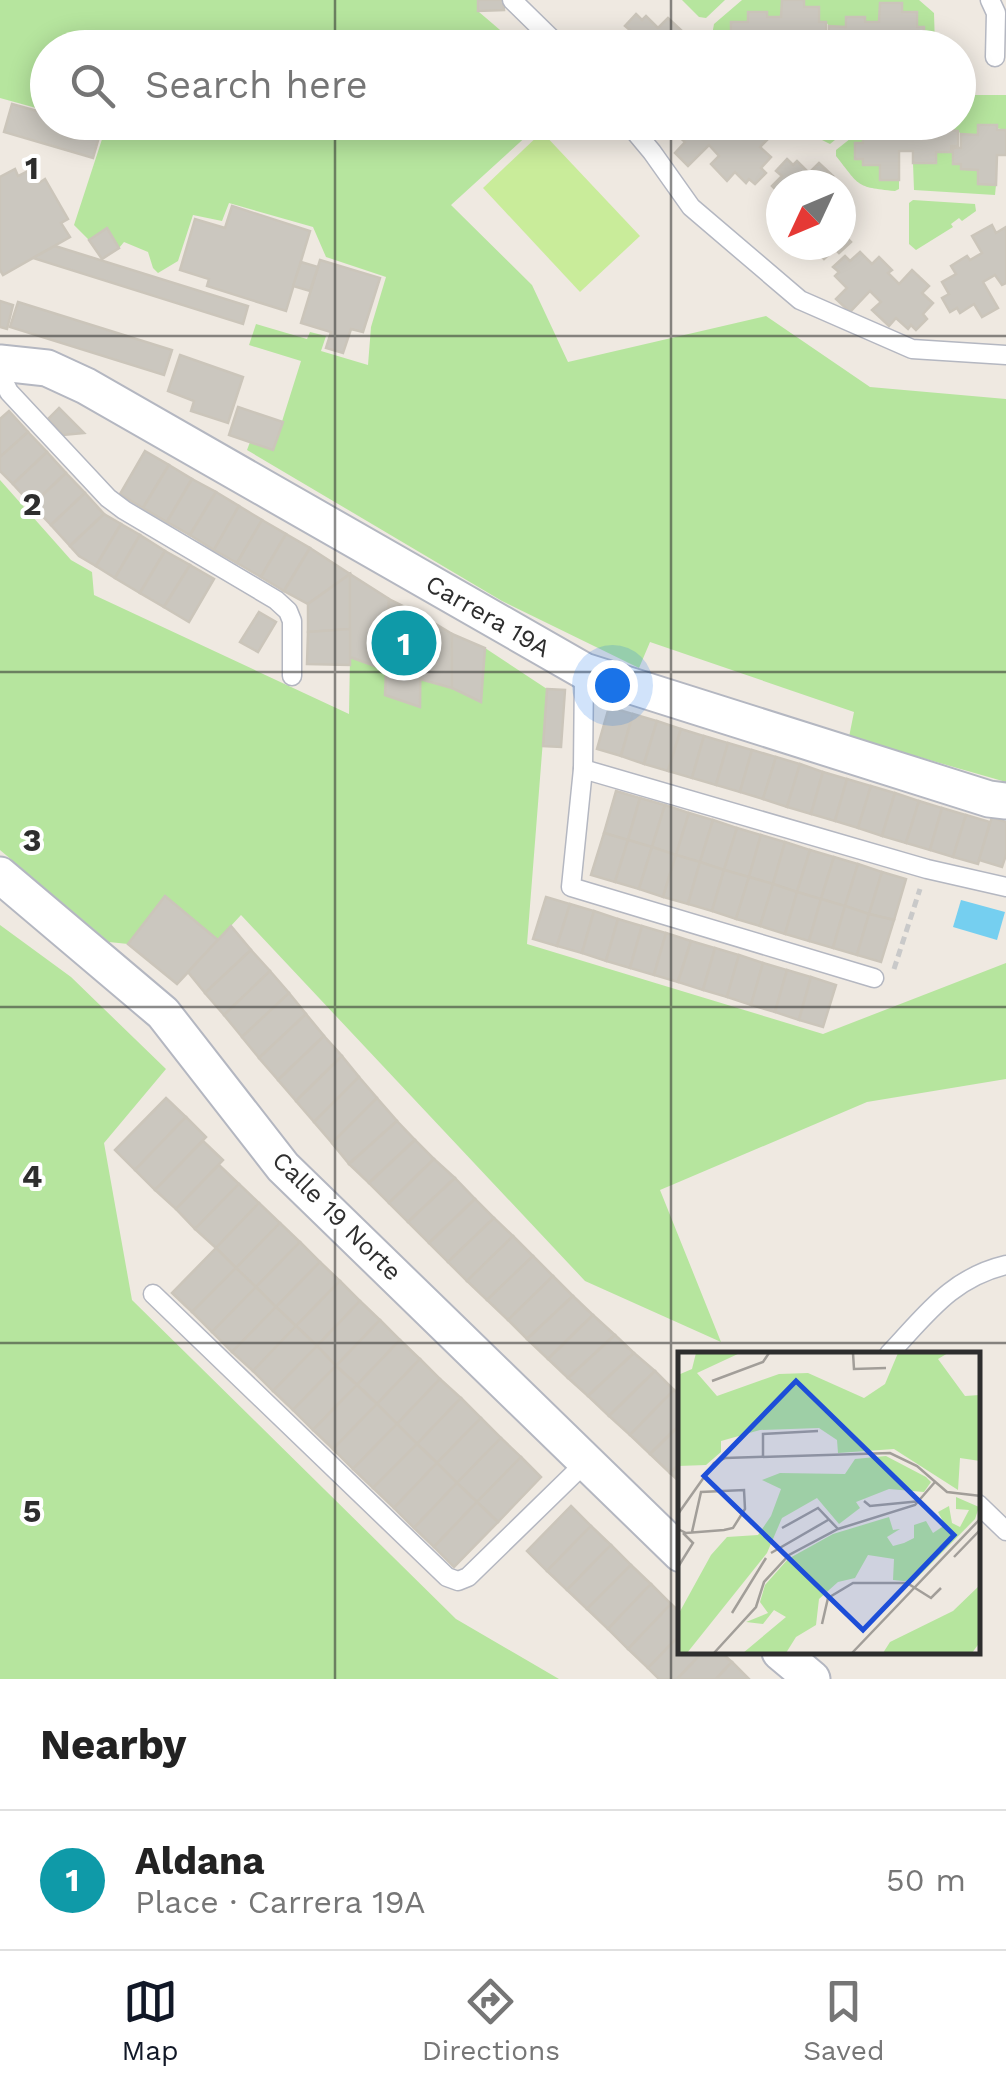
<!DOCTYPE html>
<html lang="en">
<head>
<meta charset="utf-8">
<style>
	:root { --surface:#fff; --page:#f2f2f2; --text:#222; --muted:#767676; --line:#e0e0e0; --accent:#111827 }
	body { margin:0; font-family:"Work Sans",sans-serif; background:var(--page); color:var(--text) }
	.compass { position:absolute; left:766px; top:170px; width:90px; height:90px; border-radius:50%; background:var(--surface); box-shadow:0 5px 25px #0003; rotate:226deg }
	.you { position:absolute; left:612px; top:685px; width:35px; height:35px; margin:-25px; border:8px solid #fff; border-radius:50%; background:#1a73e8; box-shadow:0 0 0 15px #1a73e833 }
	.badge { display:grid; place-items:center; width:65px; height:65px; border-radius:50%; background:var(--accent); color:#fff; font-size:32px; font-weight:700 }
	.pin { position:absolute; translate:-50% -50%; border:5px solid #fff; box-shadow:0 2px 10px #0006 }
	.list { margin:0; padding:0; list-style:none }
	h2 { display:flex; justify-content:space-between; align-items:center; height:130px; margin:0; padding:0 40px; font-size:42px }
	h2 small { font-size:32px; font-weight:400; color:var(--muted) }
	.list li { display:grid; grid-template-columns:65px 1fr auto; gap:30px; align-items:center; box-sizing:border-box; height:140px; padding:0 40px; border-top:2px solid var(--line) }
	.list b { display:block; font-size:38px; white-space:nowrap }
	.list p { margin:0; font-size:32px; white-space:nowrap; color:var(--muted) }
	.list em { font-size:32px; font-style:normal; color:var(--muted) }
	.icon { flex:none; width:55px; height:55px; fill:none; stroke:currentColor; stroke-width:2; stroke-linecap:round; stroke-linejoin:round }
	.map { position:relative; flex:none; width:1006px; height:1679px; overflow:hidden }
	.search { position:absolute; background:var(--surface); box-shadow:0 5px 25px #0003; left:30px; right:30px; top:30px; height:110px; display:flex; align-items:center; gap:25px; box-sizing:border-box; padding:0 35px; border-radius:55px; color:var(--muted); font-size:38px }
	.sheet { height:270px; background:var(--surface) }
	nav { display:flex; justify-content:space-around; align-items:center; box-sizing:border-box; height:140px; border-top:2px solid var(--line); background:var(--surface); font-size:28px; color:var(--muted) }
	nav a { display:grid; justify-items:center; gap:5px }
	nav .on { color:var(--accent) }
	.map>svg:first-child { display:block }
</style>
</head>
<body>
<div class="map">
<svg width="1006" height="1679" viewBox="0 0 1006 1679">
	<rect width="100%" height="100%" fill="#efe9e1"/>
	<g fill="#b6e59e">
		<path d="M0,0h478l1,12 41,35 -472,1 -1,63 -47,-13z"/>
		<path d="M682,0h43l-19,18 -7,-1z"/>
		<path d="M742,0h40l-1,17h-14l-1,-5h-17l-1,10h-17v13l-8,12h-7l-4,-12 2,-11z"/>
		<path d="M804,0h115l15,13 1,34h-18v-4h7v-15l-7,-1v-15h-15l-1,-9h-21l-1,19h-14l-1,-5h-17l-1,10 -17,-1 -3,-4h-7v-14l-15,-1z"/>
		<path d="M959,95h47v35l-27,-5 -1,10 -17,-1 -3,-3 -7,-1v-7l7,-1z"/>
		<path d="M84,123h457l-90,82 81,80 36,77 198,-46 104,71 136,12v383l-157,-45 5,-25 -204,-70 -11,26 -137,-67 -255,-151 3,-8 23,8 28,-89 -52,-16 7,-21 51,15 3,-7 16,4 -5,15 47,14 3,-38 15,-50 -60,-20 -13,-30 -84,-24 -7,18 -29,-6 -15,46 -20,12 -5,-5 -5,-16 -24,-10 -5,6 -12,-19 -18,11 -15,-15 31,-95z"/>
		<path d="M788,123h68l-26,21z"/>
		<path d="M870,123h10v7h-17v13l-8,16h8v6h17v14l19,1v9l-4,2c-40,-4 -35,-5 -59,-35v-6z"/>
		<path d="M953,148v16h8l1,5 16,1v14l18,1 -1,10 -81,-5 -1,-27h22l1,-11h15z"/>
		<path d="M913,200l62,4 1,7 -14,10 -3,-3 -8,6 2,3 -37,23 -7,-6v-41z"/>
		<path d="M0,480l71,80 21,12 2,23 255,119 1,-57 36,13 -1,25 34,11 1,-27 32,9 28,13 5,-53 62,41 -20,255 296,90 183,-71v116l-139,23 -207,88 61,152 -136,-61 -344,-366 -23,25 -53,-44 -37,48 -19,-2 -109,-92z"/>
		<path d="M0,925l71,52 95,92 -62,74 28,157 324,319 103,60h-559z"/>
	</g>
	<path fill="#c9ec9a" d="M542,132l98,104 -60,56 -97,-104z"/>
	<path fill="#75cff0" d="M961,900l44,12 -8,28 -44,-13z"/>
	<g fill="#cbc7bf" stroke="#cbc5ba" stroke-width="2.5">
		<path d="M478,0h25l1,10 -26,1z"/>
		<path d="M782,0h22v7h15v15h7v16l-7,1v5h-15v4h-23v-6l-14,1v5h-44v-13h8v-13h17v-10h19v5h14z"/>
		<path d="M880,3h22v9h15v15h7v16h-7v5h-96v-8h8v-14l17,1v-10h19v5h14z"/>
		<path d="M636,14l6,6 4,-4 12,12 10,-10 14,13 -17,17h-37l-7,-7 10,-10 -6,-5z"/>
		<path d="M12,104l36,10v8h28l25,8 -8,28 -89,-26z"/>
		<path d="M673,122h55l2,2 -3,3 10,11 14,-14 16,16 -7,7 11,10 -10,11 5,5 -11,11 -6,-5 -3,4 -11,-11 -8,9 -16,-17 8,-8 -10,-11 -21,21 -13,-13 10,-11 -12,-11 4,-5z"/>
		<path d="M880,122l33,3v-3h38v8l7,1v15h-7v6h-15v11h-23v-12h-14v29h-19v-15h-17v-6h-8v-16h8v-13h17z"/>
		<path d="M978,125h19v5h9v25h-9l-1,30 -18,-1v-14l-17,-1v-5h-8v-16h8v-14l17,1z"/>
		<path d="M787,159l6,6 4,-4 12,12 10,-10 14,13 -9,9h-43v10l-9,-9 10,-10 -6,-5z"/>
		<path d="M15,169l3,7 14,-7 7,14 6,-4 23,40 -7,4 9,14 -67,38 -3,-5v-93z"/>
		<path d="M232,206l78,25 -24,80 -79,-25 2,-7 -29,-9 15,-51 30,9z"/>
		<path d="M841,225l9,8 -4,4 5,5 -12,11 -4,-4 -11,10 -11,-11 -6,6 -9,-9h43z"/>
		<path d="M992,225l4,8 10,-6v56l-4,2 -7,-10 -12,7 15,26 -16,9 -8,-13 -14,9 -3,-5 -7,4 -8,-14 7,-4 -7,-12 14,-8 -5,-8 16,-10 3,4 12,-7 -10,-17z"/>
		<path d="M107,228l12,20 -17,11 -13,-19z"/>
		<path d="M55,246l193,60 -5,18 -210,-66z"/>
		<path d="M860,252l12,12 7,-7 13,13 -4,3 11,11 13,-14 17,16 -7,7 11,10 -10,11 4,5 -11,11 -5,-5 -3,4 -12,-11 -7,8 -17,-16 9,-8 -11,-11 -20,21 -14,-13 11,-11 -12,-12 4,-4 -6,-5 12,-11 5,5z"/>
		<path d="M320,260l60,18 -17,54 -12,-3 -8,24 -17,-5 5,-16 -30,-9z"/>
		<path d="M301,262l17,5 -8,24 -17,-5z"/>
		<path d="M0,301l13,4 -6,24 -7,-2z"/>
		<path d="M18,302l154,48 -8,25 -154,-48z"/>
		<path d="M180,355l63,22 -15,46 -37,-12 3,-10 -26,-10z"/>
		<path d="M238,407l45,15 -10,28 -44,-15z"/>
		<path d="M59,408l25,25 -21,2 -15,-16z"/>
		<path d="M9,411l19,21 -28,25v-38z"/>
		<path d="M28,432l19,20 -34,32 -13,-13v-14z"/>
		<path d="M145,451l24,14 -26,43 -23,-14z"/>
		<path d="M47,452l19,21 -34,32 -19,-21z"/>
		<path d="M169,465l23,14 -25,43 -24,-14z"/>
		<path d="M66,473l19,20 -34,32 -19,-20z"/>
		<path d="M192,479l24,13 -26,43 -23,-13z"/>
		<path d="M216,492l23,14 -25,44 -24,-15z"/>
		<path d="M85,493l19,21 -34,32 -19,-21z"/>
		<path d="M239,506l23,14 -25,43 -23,-13z"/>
		<path d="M104,514l17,10 -25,42 -17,-10 -9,-10z"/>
		<path d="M262,520l24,14 -25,43 -24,-14z"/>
		<path d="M121,524l19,11 -25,43 -19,-12z"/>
		<path d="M286,534l24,14 -26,43 -23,-14z"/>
		<path d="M140,535l25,16 -25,42 -25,-15z"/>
		<path d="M310,548l40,26 -42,30 -24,-13z"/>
		<path d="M165,551l25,14 -26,42 -24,-14z"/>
		<path d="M190,565l24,14 -25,43 -25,-15z"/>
		<path d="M350,574v55l-42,3v-28z"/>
		<path d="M350,574l39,25 -3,71 -36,-13z"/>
		<path d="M389,599l32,16 -1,92 -35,-12z"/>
		<path d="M259,612l17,10 -18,30 -18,-10z"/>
		<path d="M421,615l31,19v54l-32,-9z"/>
		<path d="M350,629v36l-43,-1 1,-32z"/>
		<path d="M452,634l33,14 -4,54 -29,-14z"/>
		<path d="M547,689l18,1 -4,57 -18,-1z"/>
		<path d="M609,707l24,7 -12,42 -24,-7z"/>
		<path d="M633,714l24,7 -13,43 -23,-8z"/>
		<path d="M657,721l24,8 -13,42 -24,-7z"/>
		<path d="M681,729l23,7 -12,42 -24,-7z"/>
		<path d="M704,736l24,7 -12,42 -24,-7z"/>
		<path d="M728,743l24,7 -12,42 -24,-7z"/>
		<path d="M752,750l24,7 -13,42 -23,-7z"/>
		<path d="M776,757l24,7 -13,43 -24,-8z"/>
		<path d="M800,764l23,8 -12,42 -24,-7z"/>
		<path d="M823,772l24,7 -12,42 -24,-7z"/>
		<path d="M847,779l24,7 -13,42 -23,-7z"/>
		<path d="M871,786l24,7 -13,43 -24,-8z"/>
		<path d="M616,791l24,7 -12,42 -24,-7z"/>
		<path d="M895,793l24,8 -13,42 -24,-7z"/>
		<path d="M640,798l25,7 -13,42 -24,-7z"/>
		<path d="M919,801l23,7 -12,42 -24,-7z"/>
		<path d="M665,805l24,8 -13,42 -24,-8z"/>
		<path d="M942,808l24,7 -13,42 -23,-7z"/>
		<path d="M689,813l24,7 -13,42 -24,-7z"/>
		<path d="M966,815l24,7 -12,42 -25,-7z"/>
		<path d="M992,817l14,5v33l-4,12 -23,-7z"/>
		<path d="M713,820l24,8 -13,42 -24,-8z"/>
		<path d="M737,828l24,7 -12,42 -25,-7z"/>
		<path d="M604,833l24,7 -13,42 -24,-7z"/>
		<path d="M761,835l24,7 -12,42 -24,-7z"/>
		<path d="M628,840l24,7 -13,42 -24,-7z"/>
		<path d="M785,842l25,8 -13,42 -24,-8z"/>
		<path d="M652,847l24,8 -13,42 -24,-8z"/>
		<path d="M810,850l24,7 -13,42 -24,-7z"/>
		<path d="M676,855l24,7 -12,42 -25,-7z"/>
		<path d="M834,857l24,7 -13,42 -24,-7z"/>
		<path d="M700,862l24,8 -12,41 -24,-7z"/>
		<path d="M858,864l24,8 -13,42 -24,-8z"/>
		<path d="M724,870l25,7 -13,42 -24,-8z"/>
		<path d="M882,872l24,7 -12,41 -25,-6z"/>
		<path d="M749,877l24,7 -13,42 -24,-7z"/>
		<path d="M773,884l24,8 -12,42 -25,-8z"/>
		<path d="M797,892l24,7 -12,42 -24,-7z"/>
		<path d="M165,896l53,44 -41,44 -49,-40z"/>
		<path d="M546,897l24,7 -13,42 -24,-7z"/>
		<path d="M821,899l24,7 -12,42 -24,-7z"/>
		<path d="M570,904l24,7 -12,42 -25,-7z"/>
		<path d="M845,906l24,8 -12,41 -24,-7z"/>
		<path d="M594,911l24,8 -12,42 -24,-8z"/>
		<path d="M869,914l25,6 -13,42 -24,-7z"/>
		<path d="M618,919l24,7 -12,42 -24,-7z"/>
		<path d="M231,926l20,24 -46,43 -17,-21z"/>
		<path d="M642,926l24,7 -12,42 -24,-7z"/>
		<path d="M666,933l25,8 -13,41 -24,-7z"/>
		<path d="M691,941l24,7 -12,42 -25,-8z"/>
		<path d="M715,948l24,7 -12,42 -24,-7z"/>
		<path d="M251,950l19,21 -46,44 -19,-22z"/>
		<path d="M739,955l24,8 -12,42 -24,-8z"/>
		<path d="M763,963l24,7 -12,42 -24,-7z"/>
		<path d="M787,970l24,7 -12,43 -24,-8z"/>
		<path d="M270,971l19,22 -47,44 -18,-22z"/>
		<path d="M811,977l25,8 -13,42 -24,-7z"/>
		<path d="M289,993l17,21 -47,44 -17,-21z"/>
		<path d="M306,1014l18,22 -46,44 -19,-22z"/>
		<path d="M324,1036l18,20 -46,45 -18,-21z"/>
		<path d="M342,1056l17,21 -45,45 -18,-21z"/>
		<path d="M359,1077l18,21 -45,45 -18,-21z"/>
		<path d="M166,1098l20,19 -51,53 -20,-20z"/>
		<path d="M377,1098l20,23 -48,43 -17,-21z"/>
		<path d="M186,1117l20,20 -51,53 -20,-20z"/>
		<path d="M397,1121l18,19 -46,43 -20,-19z"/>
		<path d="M415,1140l19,19 -45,44 -20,-20z"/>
		<path d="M203,1141l20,19 -47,49 -21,-19z"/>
		<path d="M434,1159l21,19 -47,44 -19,-19z"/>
		<path d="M219,1165l20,19 -44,45 -19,-20z"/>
		<path d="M455,1178l20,21 -46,44 -21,-21z"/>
		<path d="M239,1184l20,19 -43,45 -21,-19z"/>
		<path d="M475,1199l19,19 -46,44 -19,-19z"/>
		<path d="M259,1203l21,20 -44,45 -20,-20z"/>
		<path d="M494,1218l19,18 -46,45 -19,-19z"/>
		<path d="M280,1223l20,19 -44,45 -20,-19z"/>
		<path d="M513,1236l20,20 -46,44 -20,-19z"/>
		<path d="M300,1242l20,20 -44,45 -20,-20z"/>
		<path d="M216,1248l20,20 -44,44 -20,-19z"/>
		<path d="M533,1256l20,20 -45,44 -21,-20z"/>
		<path d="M320,1262l20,19 -44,45 -20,-19z"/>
		<path d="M236,1268l20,19 -44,45 -20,-20z"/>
		<path d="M553,1276l20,20 -46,43 -19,-19z"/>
		<path d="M340,1281l20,20 -43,45 -21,-20z"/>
		<path d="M256,1287l20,20 -44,45 -20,-20z"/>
		<path d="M573,1296l20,19 -45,44 -21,-20z"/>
		<path d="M360,1301l20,19 -44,46 -19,-20z"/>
		<path d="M276,1307l20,19 -43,45 -21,-19z"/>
		<path d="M593,1315l22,20 -47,43 -20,-19z"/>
		<path d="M380,1320l20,20 -43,45 -21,-19z"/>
		<path d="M296,1326l21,20 -44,45 -20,-20z"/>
		<path d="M615,1335l19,18 -46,43 -20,-18z"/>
		<path d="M400,1340l20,19 -43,45 -20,-19z"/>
		<path d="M317,1346l19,20 -43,44 -20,-19z"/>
		<path d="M634,1353l21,18 -46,45 -21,-20z"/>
		<path d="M420,1359l20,20 -43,45 -20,-20z"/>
		<path d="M336,1366l21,19 -44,45 -20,-20z"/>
		<path d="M655,1371l19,19 -44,45 -21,-19z"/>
		<path d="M440,1379l21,19 -44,46 -20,-20z"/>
		<path d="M357,1385l20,19 -44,45 -20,-19z"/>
		<path d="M674,1390l7,6v28l-31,30 -20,-19z"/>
		<path d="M461,1398l20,20 -44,45 -20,-19z"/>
		<path d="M377,1404l20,20 -44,45 -20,-20z"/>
		<path d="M481,1418l20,20 -44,45 -20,-20z"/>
		<path d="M397,1424l20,20 -44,44 -20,-19z"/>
		<path d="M681,1424v39l-11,10 -20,-19z"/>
		<path d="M501,1438l20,19 -44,45 -20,-19z"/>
		<path d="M417,1444l20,19 -43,45 -21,-20z"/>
		<path d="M521,1457l20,20 -43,45 -21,-20z"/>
		<path d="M437,1463l20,20 -43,45 -20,-20z"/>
		<path d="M681,1463v20l-11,-10z"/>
		<path d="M457,1483l20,19 -43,45 -20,-19z"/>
		<path d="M477,1502l21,20 -44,45 -20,-20z"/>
		<path d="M571,1506l20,20 -44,45 -20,-20z"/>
		<path d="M591,1526l20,19 -44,45 -20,-19z"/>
		<path d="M611,1545l20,20 -44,44 -20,-19z"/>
		<path d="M631,1565l20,19 -43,45 -21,-20z"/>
		<path d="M651,1584l20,20 -43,45 -20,-20z"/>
		<path d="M671,1604l10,9v21l-33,34 -20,-19z"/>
		<path d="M681,1634v18h22l-26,27h-18l-11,-11z"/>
		<path d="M703,1652h18l11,10 -16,17h-39z"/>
		<path d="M732,1662l17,17h-33z"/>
	</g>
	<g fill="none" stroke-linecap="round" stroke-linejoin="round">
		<defs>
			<g id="service">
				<path d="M512,0l49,48"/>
				<path d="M990,0l6,13 -1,44"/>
				<path d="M627,122l25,30 39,55 109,93 112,49 94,6"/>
				<path d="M0,374l9,18 99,106 16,12 152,90 12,11 4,10v55"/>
				<path d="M584,671l-1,98 -12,118 303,91"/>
				<path d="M583,769l344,100 79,18"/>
				<path d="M153,1294l294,283 11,4 10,-4 119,-116"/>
				<path d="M889,1354c37,-39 62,-76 117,-89"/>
				<path d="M978,1504l28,27"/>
			</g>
			<g id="minor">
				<path d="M0,363l47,5 39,18 498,285 405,128 17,2"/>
				<path d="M0,875l163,138 120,154 398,387"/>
				<path d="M780,1652l32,27"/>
			</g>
		</defs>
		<use href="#service" stroke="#b4b7c1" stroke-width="21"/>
		<use href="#minor" stroke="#b4b7c1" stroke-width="39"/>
		<path stroke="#c9c9c9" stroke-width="5" stroke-dasharray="8 5" stroke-linecap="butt" d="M894,969l26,-80"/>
		<use href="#service" stroke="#fff" stroke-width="18"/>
		<use href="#minor" stroke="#fff" stroke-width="35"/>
	</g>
	<path fill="none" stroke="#2e2e2e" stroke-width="2.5" stroke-opacity="0.55" d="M335,0v48M671,0v48M335,122v1557M671,122v1557M0,336h1006M0,672h1006M0,1007h1006M0,1343h1006"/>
	<g text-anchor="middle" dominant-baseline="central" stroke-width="8" stroke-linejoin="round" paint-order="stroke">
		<g font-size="25" fill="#2e2e2e" stroke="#fff">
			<text transform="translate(488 616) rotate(30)">Carrera 19A</text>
			<text transform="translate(337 1216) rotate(45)">Calle 19 Norte</text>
		</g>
	</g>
	<g transform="translate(678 1352)">
		<rect width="302" height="302" fill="#efe9e1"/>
		<path d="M18,1h44l-43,20 20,23 62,-22 29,-1 56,25 21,-14 13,-31h50l-10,6 27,37 15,-1v66l-20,-3 -2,32 -64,-41 -56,4 -1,-13 -18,-12 -59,2 -39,11v11l-15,13 -28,1v-91l14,-6zM208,104l40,21 5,5 -7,10 -35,-3 -33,13 4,6 -21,16 -22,-26 -35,20 -15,35 -80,100h-9v-38l33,-60 16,-18 31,-2 13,-19 10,-27 -19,-9 18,-7 65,1 10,-15zM278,145l23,10 -4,12 -62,63 -20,-2 1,-21 -26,-4 -13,23 -17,4 -19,17 -3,26 -20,12 -10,16h-43l43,-36 -12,-7 -11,14 -17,-2 22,-9 -8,-11 5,-17 23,-26 45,-25 56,-17 4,13 7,-1 -13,8 6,9 11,-3 10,-5v-13l12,-4 7,12 12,-8 -7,-13 11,-6 3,17 8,4 9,-17 -13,-1zM302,233v57l-8,11h-89l7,-11 63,-31z" fill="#b6e59e"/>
		<path fill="none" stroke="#a29e99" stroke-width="2.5" d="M175,1l1,16 32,-1M34,29l51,-19 6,-9M85,105v-23l55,-3M186,149l6,5 51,-5M0,162l36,-51 11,-5 165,-5 27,13 30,26 34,4M104,176l36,-20 20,21M0,177l8,4 38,-3 9,-2 12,-19 -1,-19 -43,2 -9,40M93,201l57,-33M276,205l27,-28M0,215l15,-24 -10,-10M54,261l34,-55M144,272l6,-26 25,-15h54l24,15 10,-10M36,301l42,-46 8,-25 25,-27 49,-26 77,-24 20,-23M174,301l129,-135"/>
		<path fill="#1d4ed8" fill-opacity="0.15" stroke="#1d4ed8" stroke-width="5" d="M118,29l158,154 -91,95 -159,-154z"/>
		<rect width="302" height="302" fill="none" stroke="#2e2e2e" stroke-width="5"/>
	</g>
	<g font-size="32" text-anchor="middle" font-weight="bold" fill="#2e2e2e" stroke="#fff" stroke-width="8" stroke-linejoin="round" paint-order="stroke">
		<text x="32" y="179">1</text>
		<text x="32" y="515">2</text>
		<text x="32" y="851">3</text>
		<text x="32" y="1187">4</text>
		<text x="32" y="1522">5</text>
	</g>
</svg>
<svg class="compass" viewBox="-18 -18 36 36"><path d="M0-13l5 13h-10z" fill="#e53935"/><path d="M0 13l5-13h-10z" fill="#767676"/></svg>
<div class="you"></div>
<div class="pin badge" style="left:404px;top:643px;background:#0f9aa8">1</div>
<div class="search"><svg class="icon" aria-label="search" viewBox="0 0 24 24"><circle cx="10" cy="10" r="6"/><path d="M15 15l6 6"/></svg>Search here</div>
</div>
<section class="sheet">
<h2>Nearby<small></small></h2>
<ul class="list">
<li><span class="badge" style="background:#0f9aa8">1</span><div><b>Aldana</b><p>Place · Carrera 19A</p></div><em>50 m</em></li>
</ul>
</section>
<nav>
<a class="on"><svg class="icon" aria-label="map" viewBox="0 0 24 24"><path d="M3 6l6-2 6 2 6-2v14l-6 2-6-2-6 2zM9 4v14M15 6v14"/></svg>Map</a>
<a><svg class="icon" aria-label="directions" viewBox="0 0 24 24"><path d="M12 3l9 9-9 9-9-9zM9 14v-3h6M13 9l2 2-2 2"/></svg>Directions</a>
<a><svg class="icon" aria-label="saved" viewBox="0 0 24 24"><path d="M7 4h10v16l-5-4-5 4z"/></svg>Saved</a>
</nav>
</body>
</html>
